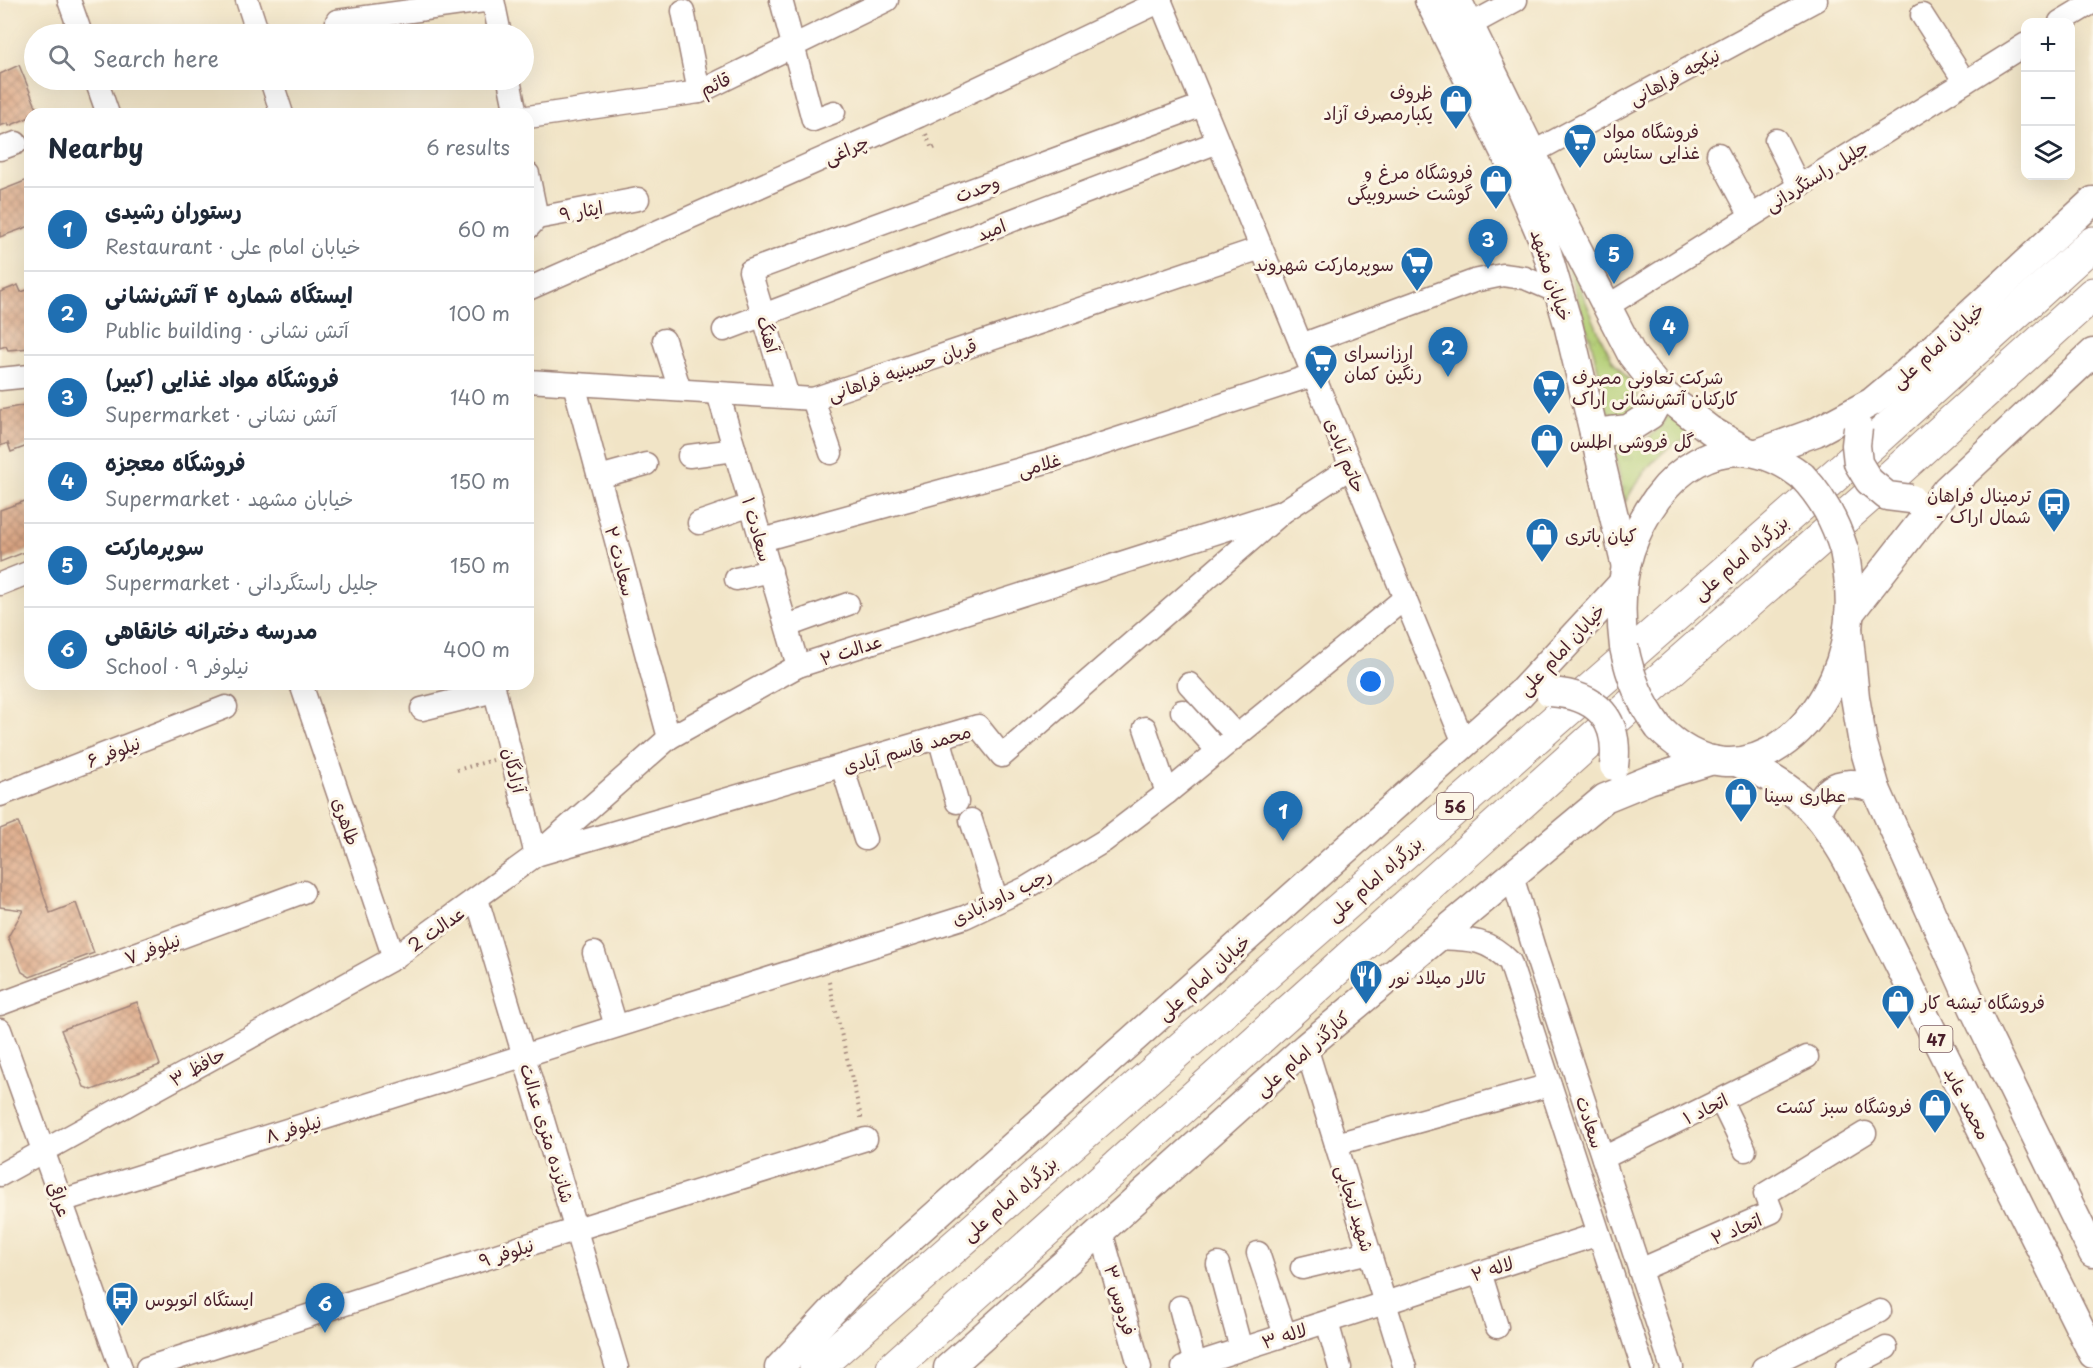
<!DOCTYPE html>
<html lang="en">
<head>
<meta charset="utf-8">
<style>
	:root { --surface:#fff; --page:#f2f2f3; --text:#1f2937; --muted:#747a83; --line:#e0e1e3; --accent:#1f6fb2 }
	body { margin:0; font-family:"Playpen Sans","Playpen Sans Arabic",sans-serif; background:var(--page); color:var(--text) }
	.controls { position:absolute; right:18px; top:18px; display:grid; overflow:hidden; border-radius:12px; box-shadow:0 6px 24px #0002 }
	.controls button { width:54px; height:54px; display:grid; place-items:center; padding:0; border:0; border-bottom:2px solid var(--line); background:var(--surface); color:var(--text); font:30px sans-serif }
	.you { position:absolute; left:1371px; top:682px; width:21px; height:21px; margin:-15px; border:4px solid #fff; border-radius:50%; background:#1a73e8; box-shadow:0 0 0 9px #1a73e833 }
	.badge { display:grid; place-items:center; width:39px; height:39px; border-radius:50%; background:var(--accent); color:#fff; font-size:20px; font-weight:700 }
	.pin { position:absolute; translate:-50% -50px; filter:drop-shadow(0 2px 3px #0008) }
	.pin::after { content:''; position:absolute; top:32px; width:21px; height:18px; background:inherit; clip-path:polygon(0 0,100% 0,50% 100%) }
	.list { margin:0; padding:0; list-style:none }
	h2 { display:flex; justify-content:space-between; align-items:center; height:78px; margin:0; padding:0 24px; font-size:26px }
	h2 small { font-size:20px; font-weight:400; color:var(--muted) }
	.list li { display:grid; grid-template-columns:39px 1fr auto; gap:18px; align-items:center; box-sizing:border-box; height:84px; padding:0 24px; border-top:2px solid var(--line) }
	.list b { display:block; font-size:22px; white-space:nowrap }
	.list p { margin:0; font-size:20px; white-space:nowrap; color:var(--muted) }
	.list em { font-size:20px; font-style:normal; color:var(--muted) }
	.icon { flex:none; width:33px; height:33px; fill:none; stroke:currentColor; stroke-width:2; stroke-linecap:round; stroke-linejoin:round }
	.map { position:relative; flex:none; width:2093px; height:1368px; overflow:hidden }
	.search { position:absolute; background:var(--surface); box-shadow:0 6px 24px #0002; left:24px; top:24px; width:510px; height:66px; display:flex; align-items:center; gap:15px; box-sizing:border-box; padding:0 21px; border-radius:33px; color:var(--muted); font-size:22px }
	.panel { position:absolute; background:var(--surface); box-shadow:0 6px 24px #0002; left:24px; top:108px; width:510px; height:582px; border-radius:18px }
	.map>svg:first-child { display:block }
</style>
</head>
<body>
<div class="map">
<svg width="2093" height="1368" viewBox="0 0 2093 1368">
	<defs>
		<pattern id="grass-tufts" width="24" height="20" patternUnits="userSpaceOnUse" patternTransform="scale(1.5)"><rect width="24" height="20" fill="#b2ce74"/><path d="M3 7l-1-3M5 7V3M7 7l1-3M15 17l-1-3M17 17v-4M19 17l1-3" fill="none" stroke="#9bb065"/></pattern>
		<pattern id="building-cross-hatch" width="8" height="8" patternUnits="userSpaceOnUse" patternTransform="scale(1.5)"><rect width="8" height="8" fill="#dba684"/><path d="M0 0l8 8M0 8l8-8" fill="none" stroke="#b4876c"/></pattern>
	</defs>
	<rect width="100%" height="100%" fill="#fcf5e5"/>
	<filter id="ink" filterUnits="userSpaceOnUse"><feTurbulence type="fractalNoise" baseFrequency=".0167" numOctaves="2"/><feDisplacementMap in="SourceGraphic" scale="12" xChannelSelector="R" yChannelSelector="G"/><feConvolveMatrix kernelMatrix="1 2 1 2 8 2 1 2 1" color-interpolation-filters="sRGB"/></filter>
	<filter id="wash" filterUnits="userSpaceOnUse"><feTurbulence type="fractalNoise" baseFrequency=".008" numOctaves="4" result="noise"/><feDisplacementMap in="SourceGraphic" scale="24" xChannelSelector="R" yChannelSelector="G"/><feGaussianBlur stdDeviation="1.35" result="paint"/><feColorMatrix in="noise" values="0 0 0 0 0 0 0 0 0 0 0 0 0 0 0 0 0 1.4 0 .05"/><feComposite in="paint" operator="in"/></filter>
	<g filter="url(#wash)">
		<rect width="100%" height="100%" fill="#f1e4c6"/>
		<g fill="url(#grass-tufts)" stroke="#7e7650" stroke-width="1.5">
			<path d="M1562,244l39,94 12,23 18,21 6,11 1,13 -7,9 -19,2 -5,-5 -5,-12 -1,-20 -11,-42 -29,-90z"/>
			<path d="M1670,413l23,24c-33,8 -52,38 -68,65l-12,-57c6,1 14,3 20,2 16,-5 27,-21 37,-34z"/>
		</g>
		<g id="blocks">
			<g fill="url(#building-cross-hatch)">
				<path d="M19,65l20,49h-9v3l-21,9 -1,-3 -8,3v-52z"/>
				<path d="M30,179v47l-30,11v-46z"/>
				<path d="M18,285l3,7 9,-3v59l-22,2 -2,-4 -6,2v-56z"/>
				<path d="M30,404v41l-19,7 -3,-9 -8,3v-36z"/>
				<path d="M25,501l5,12v37l-30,12v-52z"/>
				<path d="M18,822l32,91 26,-10 18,50 -64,24 -8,-5 -14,-35 15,-27 -23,-3v-78z"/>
				<path d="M137,1002l23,63 -68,25 -8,-3 -23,-57z"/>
			</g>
		</g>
	</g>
	<g filter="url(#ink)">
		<use href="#blocks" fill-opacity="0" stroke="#9e8278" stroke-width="1.5"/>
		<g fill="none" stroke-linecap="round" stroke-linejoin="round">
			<defs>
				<g id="minor">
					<path d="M69,0l12,34"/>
					<path d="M247,0l11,34"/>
					<path d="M493,0l7,34"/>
					<path d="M781,0l32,120 21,-8"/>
					<path d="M1160,0l304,743"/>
					<path d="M683,11l16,81"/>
					<path d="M1922,15l43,67"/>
					<path d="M337,21l154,-21"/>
					<path d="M2060,22l33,-20"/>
					<path d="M1470,25l46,-25"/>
					<path d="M96,80l12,34"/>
					<path d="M271,80l11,34"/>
					<path d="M509,80l7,34"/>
					<path d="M528,117l171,-25 188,-92"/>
					<path d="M1776,140l23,46"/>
					<path d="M0,149l16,-6"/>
					<path d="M1532,153l284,-153"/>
					<path d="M1718,154l33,62"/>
					<path d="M528,174l9,44"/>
					<path d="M528,228l9,-10 101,-19"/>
					<path d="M528,289l391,-173 242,-115"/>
					<path d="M1606,307l420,-263"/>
					<path d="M724,330l494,-188"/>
					<path d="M664,340l16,50"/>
					<path d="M1301,345l173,-64 29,-6 22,3 35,15"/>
					<path d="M0,379l30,-3"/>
					<path d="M528,381l285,18 448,-151"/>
					<path d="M574,384l95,354"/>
					<path d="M718,393l80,273"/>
					<path d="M788,397l-38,-126 453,-166"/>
					<path d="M813,399l18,54"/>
					<path d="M689,456l46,-6"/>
					<path d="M599,477l47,-13"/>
					<path d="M699,523l52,-18"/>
					<path d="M762,540l288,-79 263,-86"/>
					<path d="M736,579l35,-8"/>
					<path d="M0,584l30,-12"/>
					<path d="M787,626l61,-22"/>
					<path d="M301,684l93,274"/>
					<path d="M493,684l43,171 442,-129 24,30 282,-245 67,-44"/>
					<path d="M1189,684l47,51"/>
					<path d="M422,709l72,-18"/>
					<path d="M1182,711l36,40"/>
					<path d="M1145,728l22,65"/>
					<path d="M939,737l18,65"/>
					<path d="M842,766l23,73"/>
					<path d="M0,795l226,-88"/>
					<path d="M971,820l26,81"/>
					<path d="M1512,876l24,79 136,413"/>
					<path d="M477,899l140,469"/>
					<path d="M1437,938c31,1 50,0 73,24l133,406"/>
					<path d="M594,953l22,73"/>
					<path d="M0,1004l303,-112"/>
					<path d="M0,1030l121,338"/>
					<path d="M1306,1047l99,321"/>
					<path d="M1721,1101l24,49"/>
					<path d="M1336,1144l214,-59"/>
					<path d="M1603,1158l204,-101"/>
					<path d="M0,1175l394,-217 142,-103 133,-117 129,-72 486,-155"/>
					<path d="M61,1201l904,-284 61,-29 78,-47 63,-48 238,-195"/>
					<path d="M1101,1231l39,137"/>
					<path d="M1258,1253l27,82"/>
					<path d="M1218,1264l23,85"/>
					<path d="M1302,1268l67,-16"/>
					<path d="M1640,1270l132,-58 -7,-18 100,-61"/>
					<path d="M1480,1272l17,55"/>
					<path d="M1180,1307l15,57"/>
					<path d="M1327,1322l13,46"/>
					<path d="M147,1368l430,-139 289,-90"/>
					<path d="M1183,1368l416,-134"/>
					<path d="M1763,1368l117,-57"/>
					<path d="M1847,1368l39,-20"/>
				</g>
				<g id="major">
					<path d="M1429,0l79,159 36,83 24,82 58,243"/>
					<path d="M1457,0l75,153 36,78 64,124 30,38 48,37 36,21"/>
					<path d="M1594,433l34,-4 22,-14 12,-22"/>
					<path d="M1758,453l58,-21 56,-30 31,-26 190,-175"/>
					<path d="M1849,614l98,-125 146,-136"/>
					<path d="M1848,628l7,69 8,47 13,45 98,220 119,244"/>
					<path d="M1624,647c-4,-32 -4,-65 6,-96 26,-78 96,-134 172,-75"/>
					<path d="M1659,728c84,86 177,-7 189,-100 4,-26 1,-52 -4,-78"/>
					<path d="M1736,762c56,21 82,47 111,98l246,494"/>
					<path d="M1817,814c8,-32 31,-35 59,-25"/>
					<path d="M779,1368l74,-79 667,-595 103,-111"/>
					<path d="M948,1368l358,-321 299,-249 44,-18 64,-20"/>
				</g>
				<g id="highway">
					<path d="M816,1368l1056,-925 221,-200"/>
					<path d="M893,1368l697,-627 303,-266 200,-181"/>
				</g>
			</defs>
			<use href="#minor" stroke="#9e8278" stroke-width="25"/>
			<use href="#major" stroke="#9e8278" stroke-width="31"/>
			<use href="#highway" stroke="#9e8278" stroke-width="35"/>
			<g stroke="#9e8278" stroke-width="4" stroke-dasharray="1.5 4.5" stroke-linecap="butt">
				<path d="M926,134l6,15 4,-2"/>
				<path d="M457,770l36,-10"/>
				<path d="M829,982l33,139"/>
			</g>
			<use href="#minor" stroke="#fff" stroke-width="22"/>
			<use href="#major" stroke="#fff" stroke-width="28"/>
			<use href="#highway" stroke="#fff" stroke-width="33"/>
			<defs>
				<g id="major-bridge">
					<path d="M1858,428l-2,17 2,18 11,18 18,15 24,3"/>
					<path d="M1802,476c21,22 33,45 42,74"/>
					<path d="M1624,647c6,30 16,56 35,81"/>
					<path d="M1550,692c47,3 70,27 64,74"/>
				</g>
			</defs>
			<use href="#major-bridge" stroke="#9e8278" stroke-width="31" stroke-linecap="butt"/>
			<use href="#major-bridge" stroke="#fff" stroke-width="28"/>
		</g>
	</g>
	<defs>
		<symbol id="shop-pin" viewBox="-11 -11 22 30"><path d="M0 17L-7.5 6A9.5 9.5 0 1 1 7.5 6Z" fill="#1f6fb2" stroke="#fcf5e5"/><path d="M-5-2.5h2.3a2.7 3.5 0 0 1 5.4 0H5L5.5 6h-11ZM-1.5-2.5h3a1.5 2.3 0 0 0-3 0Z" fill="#fff"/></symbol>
		<symbol id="supermarket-pin" viewBox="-11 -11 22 30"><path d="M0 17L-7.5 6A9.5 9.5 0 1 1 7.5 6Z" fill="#1f6fb2" stroke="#fcf5e5"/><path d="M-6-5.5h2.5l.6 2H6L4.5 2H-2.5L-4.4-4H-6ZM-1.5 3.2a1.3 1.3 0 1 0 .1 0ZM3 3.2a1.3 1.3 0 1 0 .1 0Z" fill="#fff"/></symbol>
		<symbol id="bus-pin" viewBox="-11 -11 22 30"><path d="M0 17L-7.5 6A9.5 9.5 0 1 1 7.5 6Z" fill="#1f6fb2" stroke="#fcf5e5"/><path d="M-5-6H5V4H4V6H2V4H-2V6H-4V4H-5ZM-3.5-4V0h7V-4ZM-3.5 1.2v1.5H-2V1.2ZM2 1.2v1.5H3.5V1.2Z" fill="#fff"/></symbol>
		<symbol id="restaurant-pin" viewBox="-11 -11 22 30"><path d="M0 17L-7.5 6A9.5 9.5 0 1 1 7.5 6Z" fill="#1f6fb2" stroke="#fcf5e5"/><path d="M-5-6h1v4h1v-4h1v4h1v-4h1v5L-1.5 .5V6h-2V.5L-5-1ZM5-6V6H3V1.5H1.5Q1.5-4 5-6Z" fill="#fff"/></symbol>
	</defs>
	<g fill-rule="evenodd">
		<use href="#shop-pin" x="1437" y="82" width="38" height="52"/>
		<use href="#supermarket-pin" x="1561" y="121" width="38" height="52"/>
		<use href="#shop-pin" x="1477" y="162" width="38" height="52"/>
		<use href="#supermarket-pin" x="1398" y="244" width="38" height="52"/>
		<use href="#supermarket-pin" x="1302" y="342" width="38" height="52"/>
		<use href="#supermarket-pin" x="1530" y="367" width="38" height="52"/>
		<use href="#shop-pin" x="1528" y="421" width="38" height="52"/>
		<use href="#bus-pin" x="2035" y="485" width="38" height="52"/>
		<use href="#shop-pin" x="1523" y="515" width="38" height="52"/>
		<use href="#shop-pin" x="1722" y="775" width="38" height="52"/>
		<use href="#restaurant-pin" x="1347" y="957" width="38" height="52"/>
		<use href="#shop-pin" x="1879" y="982" width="38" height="52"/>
		<use href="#shop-pin" x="1916" y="1086" width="38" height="52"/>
		<use href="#bus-pin" x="103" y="1279" width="38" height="52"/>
	</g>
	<g text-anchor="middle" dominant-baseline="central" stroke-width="6" stroke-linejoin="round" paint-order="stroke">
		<g fill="#fcf5e5" stroke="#7f5f63" stroke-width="1.5">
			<rect x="1437" y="793" width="36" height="26" rx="4.5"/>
			<rect x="1919.5" y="1026" width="33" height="26" rx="4.5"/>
		</g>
		<g font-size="16" font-weight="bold" fill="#4a1f2b">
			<text x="1455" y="806">56</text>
			<text x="1936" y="1039">47</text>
		</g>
		<g font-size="18" fill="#4a1f2b" stroke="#fcf5e5">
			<text transform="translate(1674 76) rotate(-28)">نیکچه فراهانی</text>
			<text transform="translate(715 83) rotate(-24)">قائم</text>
			<text transform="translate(846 149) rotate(-24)">چراغی</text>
			<text transform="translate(1816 175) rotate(-32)">جلیل راستگردانی</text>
			<text transform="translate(977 188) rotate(-20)">وحدت</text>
			<text transform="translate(581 210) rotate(-10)">ایثار ۹</text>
			<text transform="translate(991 229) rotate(-21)">امید</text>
			<text transform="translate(1552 275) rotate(72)">خیابان مشهد</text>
			<text transform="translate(769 334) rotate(73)">آهنگ</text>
			<text transform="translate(1937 345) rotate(-42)">خیابان امام علی</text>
			<text transform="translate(902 369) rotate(-19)">قربان حسینیه فراهانی</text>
			<text transform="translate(1346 455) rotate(68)">حاتم آبادی</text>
			<text transform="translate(1039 464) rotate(-16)">غلامی</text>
			<text transform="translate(758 529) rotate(74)">سعادت ۱</text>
			<text transform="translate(1740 557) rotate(-41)">بزرگراه امام علی</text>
			<text transform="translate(621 561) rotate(75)">سعادت ۲</text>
			<text transform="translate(851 649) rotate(-18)">عدالت ۲</text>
			<text transform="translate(1561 649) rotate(-47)">خیابان امام علی</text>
			<text transform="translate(907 748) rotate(-16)">محمد قاسم آبادی</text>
			<text transform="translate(113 751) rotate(-21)">نیلوفر ۶</text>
			<text transform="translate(515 770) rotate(76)">آزادگان</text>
			<text transform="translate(347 821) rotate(71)">طاهری</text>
			<text transform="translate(1374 878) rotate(-41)">بزرگراه امام علی</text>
			<text transform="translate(1001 896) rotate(-26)">رجب داودآبادی</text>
			<text transform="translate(436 928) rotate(-35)">عدالت 2</text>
			<text transform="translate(152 948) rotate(-20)">نیلوفر ۷</text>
			<text transform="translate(1203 977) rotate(-42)">خیابان امام علی</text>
			<text transform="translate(1302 1053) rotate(-41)">کنارگذر امام علی</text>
			<text transform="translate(197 1066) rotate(-29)">حافظ ۳</text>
			<text transform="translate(1968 1103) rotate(63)">محمد عابد</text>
			<text transform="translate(1705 1108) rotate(-26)">اتحاد ۱</text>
			<text transform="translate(1591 1122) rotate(72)">سعادت</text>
			<text transform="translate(293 1128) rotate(-17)">نیلوفر ۸</text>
			<text transform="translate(548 1133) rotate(73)">شانزده متری عدالت</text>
			<text transform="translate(1009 1198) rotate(-41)">بزرگراه امام علی</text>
			<text transform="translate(60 1199) rotate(70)">عراقی</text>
			<text transform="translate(1356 1208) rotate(73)">شهید لنجابی</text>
			<text transform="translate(1736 1228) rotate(-23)">اتحاد ۲</text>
			<text transform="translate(506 1252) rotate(-18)">نیلوفر ۹</text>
			<text transform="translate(1492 1268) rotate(-18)">لاله ۲</text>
			<text transform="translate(1121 1300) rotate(74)">فردوس ۳</text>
			<text transform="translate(1284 1335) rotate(-18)">لاله ۳</text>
		</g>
		<g font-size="18" fill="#4a1f2b" stroke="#fcf5e5" text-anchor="start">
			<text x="1433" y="91" text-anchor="end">ظروف<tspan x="1433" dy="21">یکبارمصرف آزاد</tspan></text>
			<text x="1603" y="130">فروشگاه مواد<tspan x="1603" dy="21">غذایی ستایش</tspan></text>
			<text x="1473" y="171" text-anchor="end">فروشگاه مرغ و<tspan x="1473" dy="21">گوشت خسروبیگی</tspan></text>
			<text x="1394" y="263" text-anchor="end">سوپرمارکت شهروند</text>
			<text x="1344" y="351">ارزانسرای<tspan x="1344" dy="21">رنگین کمان</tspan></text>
			<text x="1572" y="376">شرکت تعاونی مصرف<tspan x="1572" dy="21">کارکنان آتش‌نشانی اراک</tspan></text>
			<text x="1570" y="440">گل فروشی اطلس</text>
			<text x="2031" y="494" text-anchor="end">ترمینال فراهان<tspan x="2031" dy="21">- شمال اراک</tspan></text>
			<text x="1565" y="534">کیان باتری</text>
			<text x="1764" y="794">عطاری سینا</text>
			<text x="1389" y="976">تالار میلاد نور</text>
			<text x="1921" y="1001">فروشگاه تیشه کار</text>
			<text x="1912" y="1105" text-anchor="end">فروشگاه سبز کشت</text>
			<text x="145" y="1298">ایستگاه اتوبوس</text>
		</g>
	</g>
</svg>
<div class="controls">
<button>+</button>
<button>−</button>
<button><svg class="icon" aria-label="layers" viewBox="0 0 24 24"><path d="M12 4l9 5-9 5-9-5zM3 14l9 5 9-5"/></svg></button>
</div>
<div class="you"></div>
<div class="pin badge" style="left:1283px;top:841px">1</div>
<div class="pin badge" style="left:1448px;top:377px">2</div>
<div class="pin badge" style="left:1488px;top:269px">3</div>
<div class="pin badge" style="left:1669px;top:356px">4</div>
<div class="pin badge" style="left:1614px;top:284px">5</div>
<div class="pin badge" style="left:325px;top:1333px">6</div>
<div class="search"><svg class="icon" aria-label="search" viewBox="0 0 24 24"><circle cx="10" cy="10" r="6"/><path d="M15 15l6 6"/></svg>Search here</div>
<section class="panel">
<h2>Nearby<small>6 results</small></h2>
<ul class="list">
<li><span class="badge">1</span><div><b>رستوران رشیدی</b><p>Restaurant · خیابان امام علی</p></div><em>60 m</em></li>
<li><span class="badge">2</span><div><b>ایستگاه شماره ۴ آتش‌نشانی</b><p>Public building · آتش نشانی</p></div><em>100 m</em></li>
<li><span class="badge">3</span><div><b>فروشگاه مواد غذایی (کبیر)</b><p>Supermarket · آتش نشانی</p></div><em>140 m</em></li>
<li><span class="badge">4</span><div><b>فروشگاه معجزه</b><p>Supermarket · خیابان مشهد</p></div><em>150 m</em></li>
<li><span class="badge">5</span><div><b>سوپرمارکت</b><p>Supermarket · جلیل راستگردانی</p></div><em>150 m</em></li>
<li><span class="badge">6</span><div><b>مدرسه دخترانه خانقاهی</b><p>School · نیلوفر ۹</p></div><em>400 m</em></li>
</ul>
</section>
</div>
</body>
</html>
